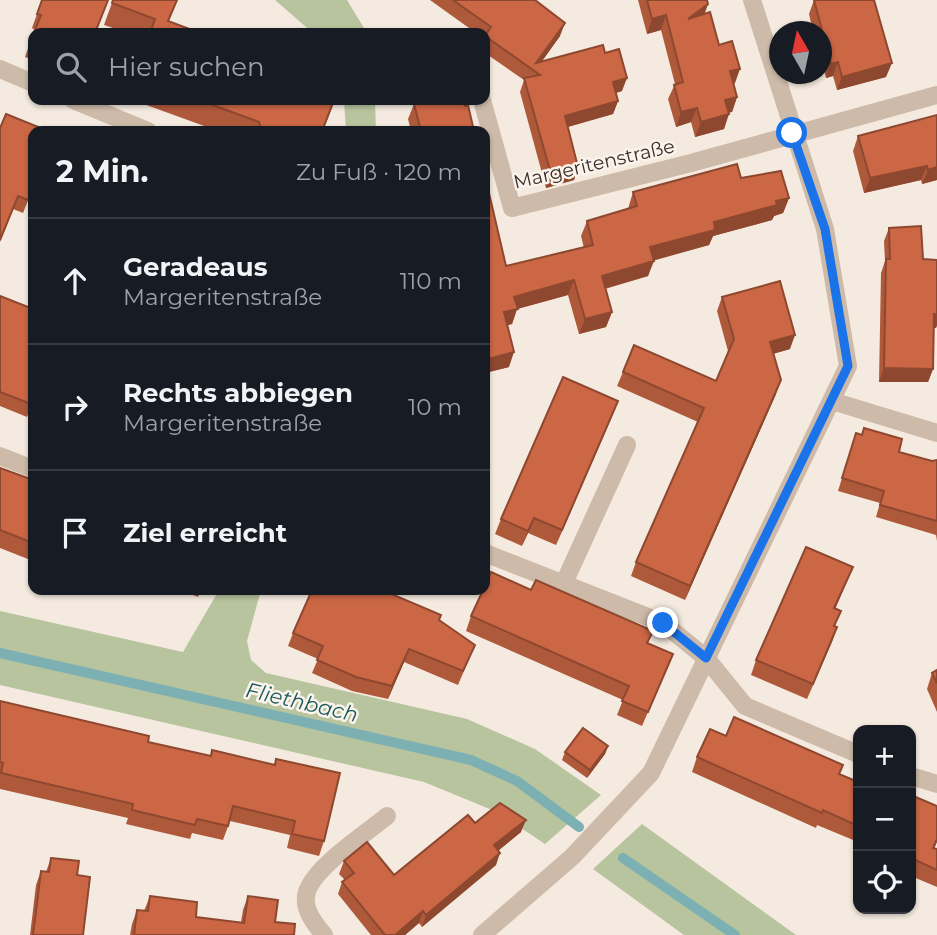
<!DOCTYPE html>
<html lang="de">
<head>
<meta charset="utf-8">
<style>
	:root { --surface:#171b24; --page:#242831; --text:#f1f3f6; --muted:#9ea1a6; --line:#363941 }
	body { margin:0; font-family:Montserrat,sans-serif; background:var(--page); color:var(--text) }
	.controls { position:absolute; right:21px; bottom:21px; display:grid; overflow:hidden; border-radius:14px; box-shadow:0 2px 5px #0004 }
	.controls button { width:63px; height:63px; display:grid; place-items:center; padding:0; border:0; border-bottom:2px solid var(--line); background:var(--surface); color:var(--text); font:35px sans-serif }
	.compass { position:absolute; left:769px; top:21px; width:63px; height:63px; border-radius:50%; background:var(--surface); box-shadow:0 2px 5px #0004; rotate:351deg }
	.stop { position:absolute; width:21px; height:21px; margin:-16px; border:5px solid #1a73e8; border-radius:50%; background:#fff }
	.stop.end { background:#1a73e8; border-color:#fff; box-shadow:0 2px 7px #0008 }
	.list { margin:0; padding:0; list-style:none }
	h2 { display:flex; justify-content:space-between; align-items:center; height:91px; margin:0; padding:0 28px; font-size:30px }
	h2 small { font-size:23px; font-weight:400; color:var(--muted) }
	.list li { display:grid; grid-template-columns:46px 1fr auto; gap:21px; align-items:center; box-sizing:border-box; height:126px; padding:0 28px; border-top:2px solid var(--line) }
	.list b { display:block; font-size:26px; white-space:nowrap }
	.list p { margin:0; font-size:23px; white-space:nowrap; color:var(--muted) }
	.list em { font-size:23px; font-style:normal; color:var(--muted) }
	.icon { flex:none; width:38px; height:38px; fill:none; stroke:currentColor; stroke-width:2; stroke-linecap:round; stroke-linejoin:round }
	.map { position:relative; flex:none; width:937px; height:935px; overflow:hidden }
	.search { position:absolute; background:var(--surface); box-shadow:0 2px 5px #0004; left:28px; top:28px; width:462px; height:77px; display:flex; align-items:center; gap:18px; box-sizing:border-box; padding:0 24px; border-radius:14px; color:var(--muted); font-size:26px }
	.panel { position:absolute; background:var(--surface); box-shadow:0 2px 5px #0004; left:28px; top:126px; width:462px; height:469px; border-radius:14px }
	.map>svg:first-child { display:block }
</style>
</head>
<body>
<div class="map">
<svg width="937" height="935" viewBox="0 0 937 935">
	<rect width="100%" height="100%" fill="#f4eadf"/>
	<g fill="#b7c49d">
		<path d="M275,0h72l20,33h-54z"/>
		<path d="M344,100h31l1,31h-30z"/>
		<path d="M219,590h42l-14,51 4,19 15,13 201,46 68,30 66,46 -56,49 -48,-32 -73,-30 -424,-97v-74l183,41z"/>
		<path d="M642,824l154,111h-112l-91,-66z"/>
	</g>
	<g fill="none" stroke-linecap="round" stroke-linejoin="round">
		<g stroke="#7cb0b3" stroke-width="10">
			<path d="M0,653l471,107 46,21 62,46"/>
			<path d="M623,858l112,77"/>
		</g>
		<g stroke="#cdbaa9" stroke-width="18">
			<path d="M0,69l33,14"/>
			<path d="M73,100l75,31"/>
			<path d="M482,100l30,108 179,-45 246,-68"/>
			<path d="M832,401l105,32"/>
			<path d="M0,456l33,13"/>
			<path d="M485,553l178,70 43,35 39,48 113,48"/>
			<path d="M564,583l63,-138"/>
			<path d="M911,776l26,8"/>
			<path d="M324,935c-9,-11 -20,-24 -18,-39 3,-26 61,-63 81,-80"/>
			<path d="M482,935l90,-78 79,-84 197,-407 -23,-137 -73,-229"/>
		</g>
	</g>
	<g fill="#af593b">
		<path d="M42,0h67l-74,30 -3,-2z"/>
		<path d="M113,0l56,22 31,11h-72l-24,-8z"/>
		<path d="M430,0h105l25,36 -18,25 63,-8 17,38 -6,2 2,8 -5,13 -45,13 10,40 -4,13 -28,8 -26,-96 4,-12 -39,-27v-20h-9z"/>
		<path d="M638,0h69l1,4 -4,10 15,31 16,38 -1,1 3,13 -5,15h-3l-5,17 -29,8 -4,-15 -15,5 -8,-28 7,-15 -14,-54 -14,4z"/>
		<path d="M814,0l72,77 -49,13 -4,-14 -7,2 -4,-16v-30h-9l-4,-18z"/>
		<path d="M33,34v26l-8,-3z"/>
		<path d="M139,100h196l-12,31h-105l-80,-29z"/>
		<path d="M417,100h47l10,31h-63l-3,-12 6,-15 3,-1z"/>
		<path d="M937,115v65l-15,4 -1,-4 -57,13 -11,-42 5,-15z"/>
		<path d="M0,128l33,60 -10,25 -10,-4 -13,33z"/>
		<path d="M485,176l21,90 78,-18 -3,-12 6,-15 41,-12 5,-17 108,-14 48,20 -6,15 -9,3 -2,4 -59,16 -4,9 -56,15 -5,16 -43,13 7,23 -6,15 -27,7 -11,-39 -51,14 -5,15 -4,1 1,42 -24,6z"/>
		<path d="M889,228l34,31 14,1v65l-1,3h-2l-1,41 -5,13h-49l2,-109 4,-12 -1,-20z"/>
		<path d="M0,296l33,104 -6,17 -27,-11z"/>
		<path d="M722,297l68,52 -17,5 3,40 -91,206 -54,-24 5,-14 62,-140 -81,-36 6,-14 93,9 12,-30 -11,-40z"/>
		<path d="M618,401l-6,15 -56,129 -28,-12 -6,13 -27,-12 6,-15z"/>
		<path d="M856,433l43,19 33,9 5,-1v81l-1,-6 -60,-18 4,-14 -42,-12z"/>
		<path d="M0,468l33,12v81l-33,-13z"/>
		<path d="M853,567l-18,42v17l2,1 -30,72 -56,-24 5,-15z"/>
		<path d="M181,590h20l-3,7z"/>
		<path d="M471,616l177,28 25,10 -31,72 -25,-11 6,-15 -157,-69z"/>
		<path d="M439,620l36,25 -17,40 -54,-23 -16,37 -36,-8 -40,-18 6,-14 -30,-13 5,-13z"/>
		<path d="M937,670v42l-10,-23 5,-16z"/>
		<path d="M0,701l148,41 62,14 114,85 -5,15 -32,-8 3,-13 -60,-14 -7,19 -31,-7 -2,6 -64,-15 2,-6 -128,-29z"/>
		<path d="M726,736l114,38 18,8v60l-41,-17 -1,3 -124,-56 5,-15z"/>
		<path d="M608,746l-3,8 -18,24 -25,-18 3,-8z"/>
		<path d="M911,795l26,11v36l-3,7h3v38l-26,-11z"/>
		<path d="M475,823l46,9 -23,19 -2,14 -74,62 -3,-4 -14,12h-34l-33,-41 4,-12 3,-2 -6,-6 5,-13 50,14z"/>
		<path d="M51,858l26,17 6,60h-53l6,-50 5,-14 5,1z"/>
		<path d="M150,896l46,21 45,5 2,-12 5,-14 27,26 19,13h-164l2,-11 5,-14 7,1z"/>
	</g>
	<g fill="#8e4830">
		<path d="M708,4l-5,14 -15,1z"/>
		<path d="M666,15l-5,15 -14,4 5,-15z"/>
		<path d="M565,23l-5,13 -25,35 1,-8z"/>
		<path d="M838,62l-5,14 -7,2 5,-14z"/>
		<path d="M892,63l-6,14 -49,13 5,-13z"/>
		<path d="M740,69l-5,14 -10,3 5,-15z"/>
		<path d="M627,78l-5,13 -14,4 5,-13z"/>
		<path d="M737,97l-5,15 -12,3 5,-15z"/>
		<path d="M618,101l-5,13 -53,15 5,-13z"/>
		<path d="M697,108l-6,14 -15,5 5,-15z"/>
		<path d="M729,114l-5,15 -29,8 6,-15z"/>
		<path d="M927,166l-6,14 -57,13 6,-15z"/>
		<path d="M578,167l-4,13 -28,8 5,-14z"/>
		<path d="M937,167v13l-15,4 6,-14z"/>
		<path d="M789,198l-6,15 -9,3 -2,4 -59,16 -4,9 -64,18 5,-16 64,-25 62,-21z"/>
		<path d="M654,261l-6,15 -52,15 6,-15z"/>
		<path d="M574,280l-6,15 -51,14 -5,15 -13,3 5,-15 10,-15z"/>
		<path d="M612,312l-6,15 -27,7 6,-15z"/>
		<path d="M934,314h3v11l-1,3h-7z"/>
		<path d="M795,335l-5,14 -25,7 5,-14z"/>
		<path d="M514,352l-5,15 -24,6v-13z"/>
		<path d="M884,368l49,1 -5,13h-49z"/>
		<path d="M781,380l-5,14 -91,206 5,-14z"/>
		<path d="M618,401l-6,15 -56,129 6,-15z"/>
		<path d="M534,518l-6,15 -6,13 6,-15z"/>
		<path d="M853,567l-24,56 5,-15z"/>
		<path d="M837,627l-5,15 -25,57 6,-15z"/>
		<path d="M409,649l-5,13 -16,37 4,-13z"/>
		<path d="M608,746l-3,8 -18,24 3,-8z"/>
		<path d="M526,820l-5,12 -32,26 5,-13z"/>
		<path d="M500,853l-4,12 -74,62 4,-12z"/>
		<path d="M423,911l-4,12 -14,12h-10z"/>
	</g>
	<g fill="#cb6745" stroke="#8e4830" stroke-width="2">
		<path d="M42,0h66l-13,33h-61l7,-18 -4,-1z"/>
		<path d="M113,0h64l-9,21 32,12h-50l5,-14 -43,-16z"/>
		<path d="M453,0h82l30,23 -29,40 67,-18 2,8 14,-4 8,29 -14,4 5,19 -53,15 13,51 -27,7 -27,-96 16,-3 -55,-39 6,-9z"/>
		<path d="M647,0h60l1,4 -20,15 22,-7 9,33 13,-4 8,28 -10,2 7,26 -12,3 4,14 -28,8 -4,-14 -16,4 -7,-27 9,-3 -17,-67 -14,4z"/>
		<path d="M814,0h60l18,63 -50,14 -4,-15 -7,2z"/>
		<path d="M33,34v10l-3,-1z"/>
		<path d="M199,100h135l-12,31h-64l2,-6 -1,-3z"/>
		<path d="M426,100h38l1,6 3,-1 6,26h-53l-7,-27 12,-3z"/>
		<path d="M6,114l42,17h-15v56l-5,13 -10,-4 -18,44v-112z"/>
		<path d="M937,115v52l-9,3 -1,-4 -57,12 -12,-42z"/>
		<path d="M737,164l4,14 40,-7 8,27 -13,3 1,4 -63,17 1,8 -65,17 4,14 -52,15 10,36 -27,7 -11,-39 -60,17 4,12 -14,3 10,40 -29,8v-184l21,90 87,-21 -6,-24 50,-15 -4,-14z"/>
		<path d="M921,226l2,33 14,1v54h-3l-1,55 -49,-1 2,-109h4l-1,-31z"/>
		<path d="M780,281l15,54 -25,7 11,38 -91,206 -54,-24 68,-154 -81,-36 11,-27 82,36 18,-42 -12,-42z"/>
		<path d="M0,296l33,13v90l-2,5 -31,-12z"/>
		<path d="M563,377l55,24 -56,129 -28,-12 -6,13 -27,-12z"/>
		<path d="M864,428l38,11 -3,13 33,9 5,-1v61l-57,-16 4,-14 -42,-13 14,-45 6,2z"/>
		<path d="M0,468l33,12v63l-33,-13z"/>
		<path d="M806,547l47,20 -19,41 7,3 -7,15 3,1 -24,57 -57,-24z"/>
		<path d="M491,572l40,18 5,-10 117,51 -6,12 26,11 -25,58 -26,-11 7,-15 -158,-70 12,-26h2v-5z"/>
		<path d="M312,590h70l59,25 -2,5 36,25 -12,26 -54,-22 -17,37 -36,-9 -39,-17 6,-14 -30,-13z"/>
		<path d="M937,670v13l-5,-10z"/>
		<path d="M0,701l149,35 -1,6 63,14 1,-6 63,15 1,-6 64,14 -16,68 -32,-7 3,-13 -62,-15 -5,20 -31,-7 -2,6 -63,-15 1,-6 -132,-31 2,-10 -3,-1z"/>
		<path d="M734,717l109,48 -4,9 19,8v44l-35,-16 -1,3 -125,-56 13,-28 16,7z"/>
		<path d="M583,728l25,18 -18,24 -25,-18z"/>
		<path d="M911,795l26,11v33l-4,9 4,1v21l-26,-12z"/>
		<path d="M500,803l26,17 -32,25 6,8 -74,62 -3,-4 -28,24h-10l-43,-53 12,-9 -10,-12 23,-19 27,33 74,-60 7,8z"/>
		<path d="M51,858l28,3 -2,14 13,2 -7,58h-50l8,-64 8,1z"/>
		<path d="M150,896l47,6 -1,15 48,6 4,-27 30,4 -3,22 20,2 -1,11h-160l3,-25 11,1z"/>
	</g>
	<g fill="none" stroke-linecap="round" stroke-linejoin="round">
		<path stroke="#1a73e8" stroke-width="9" d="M663,623l43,35 142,-292 -23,-137 -33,-96"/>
	</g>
	<g text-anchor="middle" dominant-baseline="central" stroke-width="5" stroke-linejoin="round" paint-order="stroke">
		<g font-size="19" fill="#3a2f2a" stroke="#fbf4ec">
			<text transform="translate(594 164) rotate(-13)">Margeritenstraße</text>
		</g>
		<g font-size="21" font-style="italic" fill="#1c595e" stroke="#fbf4ec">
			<text transform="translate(302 702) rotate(13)">Fliethbach</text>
		</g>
	</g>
</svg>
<div class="controls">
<button>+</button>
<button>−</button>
<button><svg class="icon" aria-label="locate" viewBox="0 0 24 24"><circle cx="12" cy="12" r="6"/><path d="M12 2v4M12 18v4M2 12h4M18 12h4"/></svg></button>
</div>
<svg class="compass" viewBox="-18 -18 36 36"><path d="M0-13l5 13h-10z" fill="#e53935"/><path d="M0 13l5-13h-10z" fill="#9ea1a6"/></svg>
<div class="stop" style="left:792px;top:133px"></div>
<div class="stop end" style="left:663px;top:623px"></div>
<div class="search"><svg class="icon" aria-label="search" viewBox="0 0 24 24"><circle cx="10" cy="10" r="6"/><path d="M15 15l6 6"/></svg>Hier suchen</div>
<section class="panel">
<h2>2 Min.<small>Zu Fuß · 120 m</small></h2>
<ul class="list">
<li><svg class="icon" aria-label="ahead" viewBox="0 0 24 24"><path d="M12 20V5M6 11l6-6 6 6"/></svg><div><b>Geradeaus</b><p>Margeritenstraße</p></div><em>110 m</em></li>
<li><svg class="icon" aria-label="right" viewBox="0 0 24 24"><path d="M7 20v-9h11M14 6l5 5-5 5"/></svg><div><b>Rechts abbiegen</b><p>Margeritenstraße</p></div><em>10 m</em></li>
<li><svg class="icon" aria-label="arrive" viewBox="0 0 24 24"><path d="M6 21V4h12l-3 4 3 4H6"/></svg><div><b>Ziel erreicht</b></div></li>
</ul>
</section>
</div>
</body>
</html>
